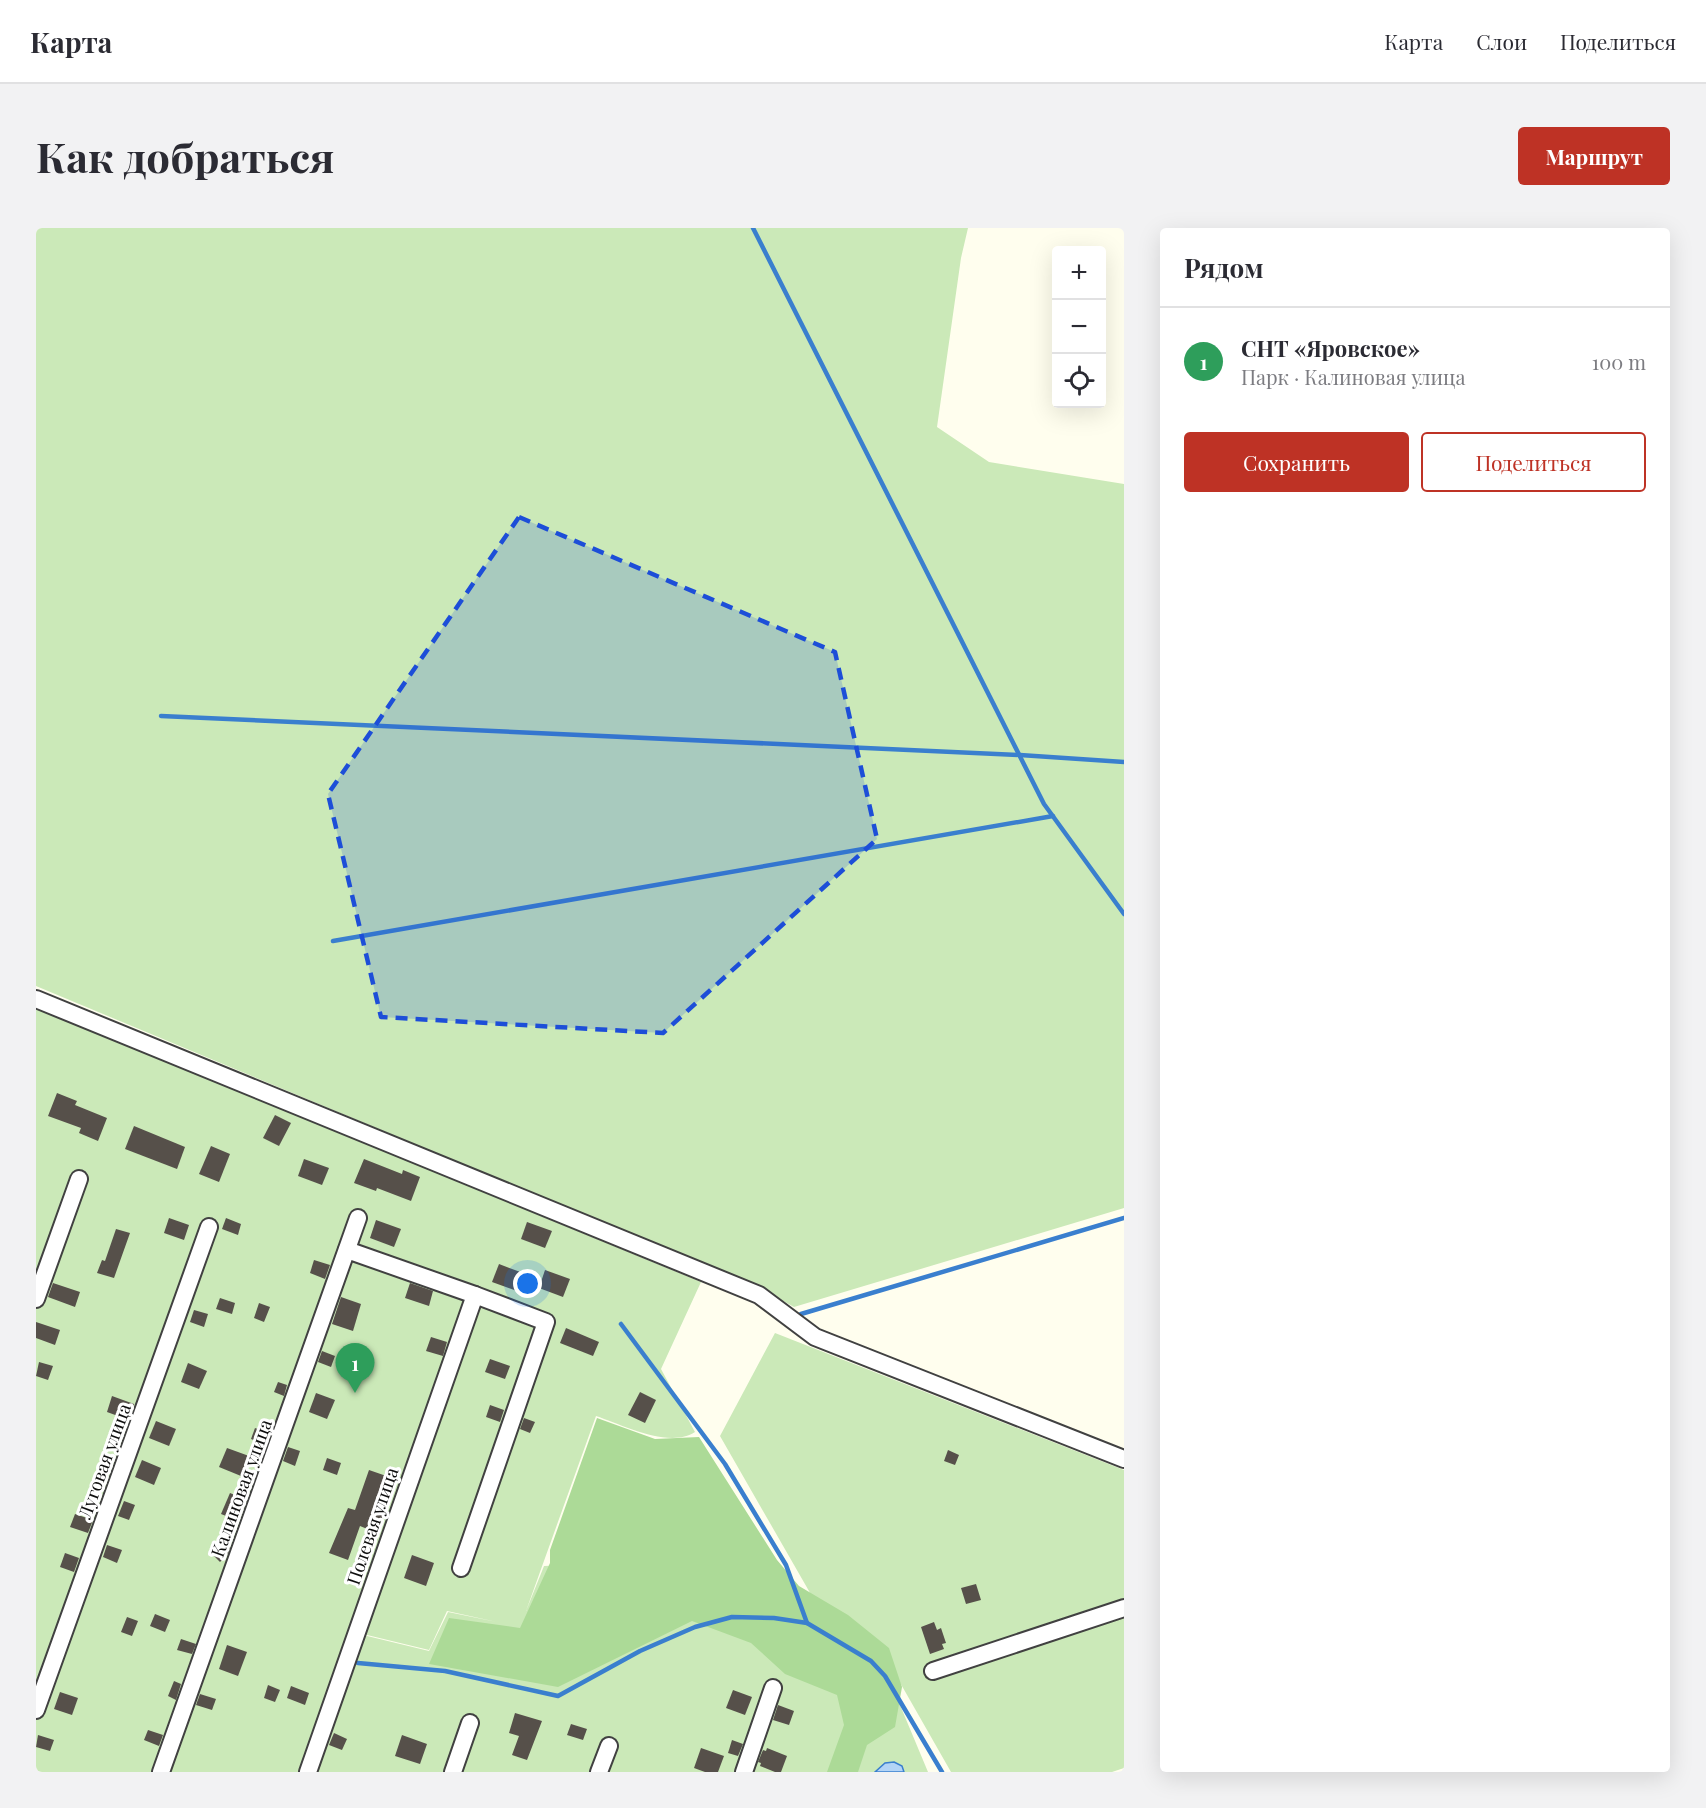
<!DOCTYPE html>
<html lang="ru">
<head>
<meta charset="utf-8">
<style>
	:root { --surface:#fff; --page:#f2f2f3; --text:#2b2b33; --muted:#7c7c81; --line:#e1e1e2; --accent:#be3225 }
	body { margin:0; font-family:"Playfair Display",serif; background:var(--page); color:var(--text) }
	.controls { position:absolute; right:18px; top:18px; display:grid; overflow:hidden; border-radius:6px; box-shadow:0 6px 24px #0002 }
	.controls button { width:54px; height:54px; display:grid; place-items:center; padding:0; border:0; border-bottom:2px solid var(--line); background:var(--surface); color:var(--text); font:30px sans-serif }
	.you { position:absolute; left:492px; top:1056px; width:21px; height:21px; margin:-15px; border:4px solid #fff; border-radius:50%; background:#1a73e8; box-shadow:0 0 0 9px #1a73e833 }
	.badge { display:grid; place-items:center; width:39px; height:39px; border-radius:50%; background:var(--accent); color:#fff; font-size:20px; font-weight:700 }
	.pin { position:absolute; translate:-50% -50px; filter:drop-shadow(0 2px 3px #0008) }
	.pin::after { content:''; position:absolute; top:32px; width:21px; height:18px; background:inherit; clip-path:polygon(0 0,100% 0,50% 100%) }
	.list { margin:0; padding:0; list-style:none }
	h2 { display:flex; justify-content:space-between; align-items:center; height:78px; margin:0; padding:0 24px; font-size:26px }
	h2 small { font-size:20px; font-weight:400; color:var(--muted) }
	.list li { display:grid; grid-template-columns:39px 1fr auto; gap:18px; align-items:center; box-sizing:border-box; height:108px; padding:0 24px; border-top:2px solid var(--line) }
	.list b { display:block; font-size:22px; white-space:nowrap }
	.list p { margin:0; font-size:20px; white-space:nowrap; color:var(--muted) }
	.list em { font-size:20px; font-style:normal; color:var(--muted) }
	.actions { display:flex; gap:12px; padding:18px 24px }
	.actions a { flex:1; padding:14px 0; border:2px solid var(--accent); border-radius:6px; text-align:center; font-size:21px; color:var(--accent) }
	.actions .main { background:var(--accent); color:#fff }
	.icon { flex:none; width:33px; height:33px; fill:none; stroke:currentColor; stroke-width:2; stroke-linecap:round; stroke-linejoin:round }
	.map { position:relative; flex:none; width:1088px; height:1544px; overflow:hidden; border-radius:6px }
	header { display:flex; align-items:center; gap:36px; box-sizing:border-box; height:84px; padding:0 30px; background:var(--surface); border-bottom:2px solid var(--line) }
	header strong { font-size:28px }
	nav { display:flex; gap:33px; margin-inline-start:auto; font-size:21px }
	.intro { display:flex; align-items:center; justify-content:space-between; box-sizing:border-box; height:144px; padding:0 36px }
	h1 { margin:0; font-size:42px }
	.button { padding:15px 27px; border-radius:6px; background:var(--accent); color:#fff; font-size:21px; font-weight:700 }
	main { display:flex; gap:36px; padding:0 36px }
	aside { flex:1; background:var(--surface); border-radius:6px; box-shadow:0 6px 24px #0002 }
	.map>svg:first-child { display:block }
</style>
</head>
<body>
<header>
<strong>Карта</strong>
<nav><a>Карта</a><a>Слои</a><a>Поделиться</a></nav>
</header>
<div class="intro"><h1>Как добраться</h1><a class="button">Маршрут</a></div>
<main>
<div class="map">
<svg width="1088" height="1544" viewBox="0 0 1088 1544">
	<rect width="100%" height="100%" fill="#fffeee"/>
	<g fill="#cbe9b8" fill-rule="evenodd">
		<path d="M0,0h932l-7,30 -24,169 52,35 135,22v724l-330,99 -32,-18 -726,-303z"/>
		<path d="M0,779l665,275 -40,87 34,63c-26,17 -72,-7 -99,-16l-70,195 18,-45 137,-6 136,45 -97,-169 55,-103 349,137v298l-12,4h-161l-73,-128 -1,6 51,122h-892zM411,1383l50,11 -49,-10 -19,39 -66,-16v-1l66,16z"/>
	</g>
	<path fill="#acda97" d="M561,1190l58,21 44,-2 78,123 22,26 49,29 41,33 13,39 -7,40 -28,18 -9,27h-31l17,-47 -7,-30 -52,-21 -34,-31 -59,-22 -134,66 -129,-23 20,-46 71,10 30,-65v-13z"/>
	<path fill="#b3d4f6" stroke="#3a7fce" stroke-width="1.5" d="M858,1534l8,4 2,6h-29l10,-9z"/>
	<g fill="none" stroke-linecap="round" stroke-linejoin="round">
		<g stroke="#3a7fce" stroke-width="4.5">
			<path d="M717,0l291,576 80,110"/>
			<path d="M125,488l859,39 104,7"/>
			<path d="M297,713l720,-125"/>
			<path d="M765,1086l323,-96"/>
			<path d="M585,1096l104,140 61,101 21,58"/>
			<path d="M322,1435l87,8 113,25 82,-45 55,-24 37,-10 42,1 33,5 64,38 14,15 57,96"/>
		</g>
	</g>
	<g fill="#56504a">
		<path d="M21,865l20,8 -2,4 32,13 -9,23 -19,-8 2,-5 -33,-12z"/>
		<path d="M239,887l16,8 -12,23 -16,-8z"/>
		<path d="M98,898l51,21 -8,22 -52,-20z"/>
		<path d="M175,918l19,8 -11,28 -20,-8z"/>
		<path d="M268,931l25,9 -7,17 -24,-9z"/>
		<path d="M328,931l38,15 1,-4 17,7 -9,24 -34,-13 -1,3 -22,-8z"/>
		<path d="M133,990l20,7 -5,15 -20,-7z"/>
		<path d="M190,990l15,6 -3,11 -16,-6z"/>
		<path d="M340,992l25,9 -7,18 -24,-9z"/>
		<path d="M491,994l25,9 -7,17 -24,-9z"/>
		<path d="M80,1001l14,4 -16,45 -17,-5 5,-13 3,1z"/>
		<path d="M278,1032l16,5 -5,14 -15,-6z"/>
		<path d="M463,1036l24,9 -6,18 -25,-9z"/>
		<path d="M509,1042l25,9 -7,18 -24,-9z"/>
		<path d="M17,1055l27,9 -5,15 -27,-10z"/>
		<path d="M374,1055l23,8 -4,15 -24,-8z"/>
		<path d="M305,1069l20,7 -8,27 -21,-7z"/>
		<path d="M184,1070l15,5 -3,11 -16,-5z"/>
		<path d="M223,1075l11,4 -6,15 -10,-4z"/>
		<path d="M158,1082l14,4 -4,13 -14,-5z"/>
		<path d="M0,1094l24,8 -5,15 -19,-7z"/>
		<path d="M530,1100l33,14 -6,14 -33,-13z"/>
		<path d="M395,1109l16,5 -4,14 -17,-5z"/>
		<path d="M286,1123l13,5 -4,11 -13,-5z"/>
		<path d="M454,1131l20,7 -5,13 -20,-7z"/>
		<path d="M3,1134l14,4 -5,14 -12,-4z"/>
		<path d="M152,1135l19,8 -8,18 -18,-7z"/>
		<path d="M242,1154l9,3 -3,11 -10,-4z"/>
		<path d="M604,1164l16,8 -11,23 -17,-8z"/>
		<path d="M280,1165l19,7 -8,19 -18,-7z"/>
		<path d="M76,1168l22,8 -5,16 -22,-8z"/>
		<path d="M454,1177l14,5 -4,12 -14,-5z"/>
		<path d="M488,1190l11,4 -5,11 -10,-4z"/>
		<path d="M120,1193l20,8 -7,17 -20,-8z"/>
		<path d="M219,1200l15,6 -4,11 -15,-6z"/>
		<path d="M252,1219l12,4 -5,15 -12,-5z"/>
		<path d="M191,1220l22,8 -8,20 -22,-9z"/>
		<path d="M912,1222l11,5 -4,10 -11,-4z"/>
		<path d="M291,1230l14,5 -4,12 -14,-5z"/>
		<path d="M106,1232l19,8 -7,17 -19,-8z"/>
		<path d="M333,1242l26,9 -18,54 -17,-7 -12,34 -19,-7 19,-45 7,2z"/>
		<path d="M194,1265l17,7 -8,21 -18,-7z"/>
		<path d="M88,1273l11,4 -6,15 -11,-4z"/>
		<path d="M39,1286l18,6 -5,13 -18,-6z"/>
		<path d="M187,1314l7,6 -2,6 -8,8 -8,-8z"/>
		<path d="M71,1317l15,5 -5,13 -14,-6z"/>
		<path d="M29,1325l14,5 -5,14 -14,-5z"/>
		<path d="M376,1327l22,8 -8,23 -22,-8z"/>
		<path d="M940,1356l5,16 -15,4 -5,-16z"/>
		<path d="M119,1386l15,6 -5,12 -15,-6z"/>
		<path d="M91,1389l11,4 -6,15 -11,-4z"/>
		<path d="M898,1394l3,8 4,-2 5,15 -4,1 2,5 -14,5 -9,-27z"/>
		<path d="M145,1411l15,5 -4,10 -15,-4z"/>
		<path d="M191,1417l20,7 -9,24 -19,-7z"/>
		<path d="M138,1453l7,3 -5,16 -8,-4z"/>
		<path d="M232,1457l12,5 -5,12 -11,-4z"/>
		<path d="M255,1458l18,7 -4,12 -18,-7z"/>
		<path d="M697,1462l19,7 -7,18 -19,-7z"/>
		<path d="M24,1464l18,6 -6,17 -18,-6z"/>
		<path d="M164,1466l16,5 -4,11 -16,-5z"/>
		<path d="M742,1477l16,6 -5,14 -16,-5z"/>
		<path d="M479,1485l27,8 -15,39 -15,-5 7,-19 -10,-3z"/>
		<path d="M535,1496l16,5 -4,11 -16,-5z"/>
		<path d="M112,1502l15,5 -4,11 -15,-6z"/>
		<path d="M298,1505l13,6 -5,11 -13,-5z"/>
		<path d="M2,1507l16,5 -4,11 -14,-4z"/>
		<path d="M366,1507l25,9 -7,20 -25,-8z"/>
		<path d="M696,1512l11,4 -5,12 -10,-3z"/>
		<path d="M665,1520l23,8 -6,16h-13l-11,-4z"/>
		<path d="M731,1520l20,8 -6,16h-6l-15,-6 1,-3 -3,-1 5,-12 3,1z"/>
	</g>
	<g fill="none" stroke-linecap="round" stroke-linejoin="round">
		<defs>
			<g id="minor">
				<path d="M0,771l723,296 56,42 309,122"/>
				<path d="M311,1022l128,45 71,27 -85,246"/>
				<path d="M0,1071l43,-120"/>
				<path d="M897,1443l191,-63"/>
				<path d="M0,1482l173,-483"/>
				<path d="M125,1544l197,-554"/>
				<path d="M272,1544l167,-477"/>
				<path d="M417,1544l17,-49"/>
				<path d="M563,1544l10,-26"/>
				<path d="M708,1544l29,-84"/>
			</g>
		</defs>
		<use href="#minor" stroke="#414141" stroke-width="20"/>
		<use href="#minor" stroke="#fff" stroke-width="16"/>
	</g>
	<path fill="#1d4ed8" fill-opacity="0.2" stroke="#1d4ed8" stroke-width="4.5" stroke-dasharray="12 8" stroke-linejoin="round" d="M483,289l316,135 42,187 -214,194 -282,-16 -53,-223z"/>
	<g text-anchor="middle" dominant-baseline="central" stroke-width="6" stroke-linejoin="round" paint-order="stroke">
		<g font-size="18" fill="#0e0e0e" stroke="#fff">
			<text transform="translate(68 1233) rotate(-70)">Луговая улица</text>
			<text transform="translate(205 1260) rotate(-70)">Калиновая улица</text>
			<text transform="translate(336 1298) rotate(-71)">Полевая улица</text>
		</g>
	</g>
</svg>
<div class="controls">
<button>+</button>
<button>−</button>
<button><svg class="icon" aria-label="locate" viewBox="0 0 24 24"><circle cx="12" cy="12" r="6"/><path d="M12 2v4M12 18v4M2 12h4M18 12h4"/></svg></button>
</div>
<div class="you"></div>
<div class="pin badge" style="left:319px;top:1165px;background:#2e9e5b">1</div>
</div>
<aside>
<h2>Рядом<small></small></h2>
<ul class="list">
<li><span class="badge" style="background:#2e9e5b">1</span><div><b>СНТ «Яровское»</b><p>Парк · Калиновая улица</p></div><em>100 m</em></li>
</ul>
<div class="actions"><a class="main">Сохранить</a><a>Поделиться</a></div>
</aside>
</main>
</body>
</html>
